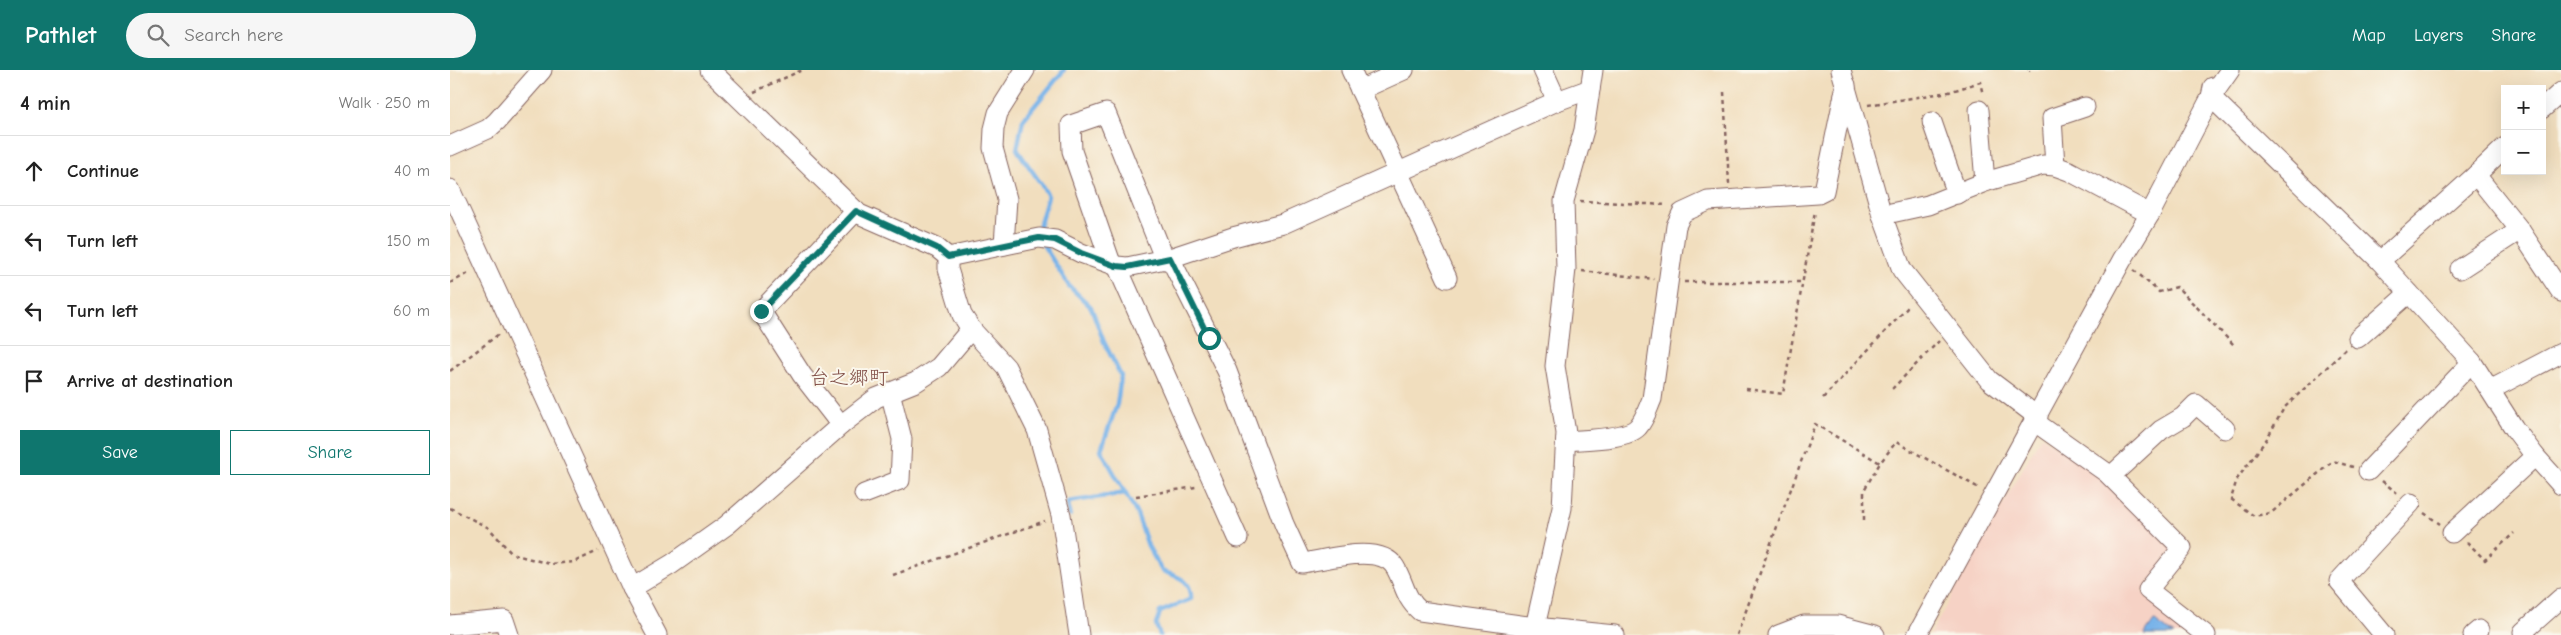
<!DOCTYPE html>
<html lang="en">
<head>
<meta charset="utf-8">
<style>
	:root { --surface:#fff; --page:#f6f6f6; --text:#222; --muted:#767676; --line:#e0e0e0; --accent:#0f766e }
	body { margin:0; font-family:"Comic Neue","Klee One",sans-serif; background:var(--page); color:var(--text) }
	.controls { position:absolute; right:15px; top:15px; display:grid; overflow:hidden; border-radius:0px; box-shadow:0 5px 20px #0002 }
	.controls button { width:45px; height:45px; display:grid; place-items:center; padding:0; border:0; border-bottom:1px solid var(--line); background:var(--surface); color:var(--text); font:25px sans-serif }
	.stop { position:absolute; width:15px; height:15px; margin:-11px; border:4px solid #0f766e; border-radius:50%; background:#fff }
	.stop.end { background:#0f766e; border-color:#fff; box-shadow:0 1px 5px #0008 }
	.list { margin:0; padding:0; list-style:none }
	h2 { display:flex; justify-content:space-between; align-items:center; height:65px; margin:0; padding:0 20px; font-size:21px }
	h2 small { font-size:16px; font-weight:400; color:var(--muted) }
	.list li { display:grid; grid-template-columns:32px 1fr auto; gap:15px; align-items:center; box-sizing:border-box; height:70px; padding:0 20px; border-top:1px solid var(--line) }
	.list b { display:block; font-size:19px; white-space:nowrap }
	.list em { font-size:16px; font-style:normal; color:var(--muted) }
	.actions { display:flex; gap:10px; padding:15px 20px }
	.actions a { flex:1; padding:11px 0; border:1px solid var(--accent); border-radius:0px; text-align:center; font-size:18px; color:var(--accent) }
	.actions .main { background:var(--accent); color:#fff }
	.icon { flex:none; width:28px; height:28px; fill:none; stroke:currentColor; stroke-width:2; stroke-linecap:round; stroke-linejoin:round }
	.map { position:relative; flex:none; width:2111px; height:565px; overflow:hidden }
	header { display:flex; align-items:center; gap:30px; box-sizing:border-box; height:70px; padding:0 25px; background:var(--accent); color:#fff }
	header strong { font-size:24px }
	nav { display:flex; gap:28px; margin-inline-start:auto; font-size:18px }
	.search { width:350px; height:45px; background:var(--page); display:flex; align-items:center; gap:12px; box-sizing:border-box; padding:0 18px; border-radius:28px; color:var(--muted); font-size:19px }
	main { display:flex }
	aside { flex:1; background:var(--surface) }
	.map>svg:first-child { display:block }
</style>
</head>
<body>
<header>
<strong>Pathlet</strong>
<div class="search"><svg class="icon" aria-label="search" viewBox="0 0 24 24"><circle cx="10" cy="10" r="6"/><path d="M15 15l6 6"/></svg>Search here</div>
<nav><a>Map</a><a>Layers</a><a>Share</a></nav>
</header>
<main>
<aside>
<h2>4 min<small>Walk · 250 m</small></h2>
<ul class="list">
<li><svg class="icon" aria-label="ahead" viewBox="0 0 24 24"><path d="M12 20V5M6 11l6-6 6 6"/></svg><div><b>Continue</b></div><em>40 m</em></li>
<li><svg class="icon" aria-label="left" viewBox="0 0 24 24"><path d="M17 20v-9H6M10 6l-5 5 5 5"/></svg><div><b>Turn left</b></div><em>150 m</em></li>
<li><svg class="icon" aria-label="left" viewBox="0 0 24 24"><path d="M17 20v-9H6M10 6l-5 5 5 5"/></svg><div><b>Turn left</b></div><em>60 m</em></li>
<li><svg class="icon" aria-label="arrive" viewBox="0 0 24 24"><path d="M6 21V4h12l-3 4 3 4H6"/></svg><div><b>Arrive at destination</b></div></li>
</ul>
<div class="actions"><a class="main">Save</a><a>Share</a></div>
</aside>
<div class="map">
<svg width="2111" height="565" viewBox="0 0 2111 565">
	<rect width="100%" height="100%" fill="#fbf7ec"/>
	<filter id="ink" filterUnits="userSpaceOnUse"><feTurbulence type="fractalNoise" baseFrequency=".02" numOctaves="2"/><feDisplacementMap in="SourceGraphic" scale="10" xChannelSelector="R" yChannelSelector="G"/><feConvolveMatrix kernelMatrix="1 2 1 2 8 2 1 2 1" color-interpolation-filters="sRGB"/></filter>
	<filter id="wash" filterUnits="userSpaceOnUse"><feTurbulence type="fractalNoise" baseFrequency=".0096" numOctaves="4" result="noise"/><feDisplacementMap in="SourceGraphic" scale="20" xChannelSelector="R" yChannelSelector="G"/><feGaussianBlur stdDeviation="1.12" result="paint"/><feColorMatrix in="noise" values="0 0 0 0 0 0 0 0 0 0 0 0 0 0 0 0 0 1.4 0 .05"/><feComposite in="paint" operator="in"/></filter>
	<g filter="url(#wash)">
		<rect width="100%" height="100%" fill="#f1debe"/>
		<path fill="#f6d2c5" d="M1591,366l63,40 72,71 -33,44 52,44h-265z"/>
		<path fill="#78b3e9" stroke="#61698a" d="M1704,551h1l19,14h-30z"/>
		<g fill="none" stroke-linecap="round" stroke-linejoin="round">
			<g stroke="#78b3e9" stroke-width="4.5">
				<path d="M590,163l-1,-6 9,-31c-9,-17 -21,-31 -31,-47l6,-29 41,-50"/>
				<path d="M592,173l27,43 22,21 13,35 17,34 -4,28 -16,46 36,64 11,32 14,25c16,6 30,8 29,28l-31,13 -4,13 4,10"/>
				<path d="M620,445l-2,-13 58,-9"/>
			</g>
		</g>
	</g>
	<g filter="url(#ink)">
		<g fill="none" stroke-linecap="round" stroke-linejoin="round">
			<defs>
				<g id="minor">
					<path d="M260,0l149,144 78,34 11,9v12l14,46 9,14 35,38 31,63 24,85 18,120"/>
					<path d="M901,0l96,208"/>
					<path d="M1093,0l14,31"/>
					<path d="M1391,0l41,145 20,55 87,110 49,37"/>
					<path d="M1763,17l-2,10 169,164 92,101 42,66 21,28 26,29"/>
					<path d="M910,20l44,-20"/>
					<path d="M2092,39l19,-17"/>
					<path d="M1529,40l6,72"/>
					<path d="M1482,52l25,72"/>
					<path d="M0,76l38,-17 9,-8 45,-51"/>
					<path d="M1605,96l-3,-48 33,-11"/>
					<path d="M2026,105l44,55 41,62"/>
					<path d="M0,119l182,399 25,47"/>
					<path d="M1432,145l46,-10 57,-23 58,-17 12,1 14,5 81,43"/>
					<path d="M554,175l3,-46 -14,-51 1,-19 4,-16 27,-43"/>
					<path d="M498,187l91,-19 16,2 26,13 36,13 10,1 43,-9 63,-21 50,-13 274,-123 33,-12"/>
					<path d="M720,188l57,113 57,153 18,39c24,-3 78,-20 93,4 10,17 9,30 25,44l115,16 80,8"/>
					<path d="M1930,191l96,-86 29,-28"/>
					<path d="M661,193l-39,-112 -1,-26 35,-12 59,147"/>
					<path d="M667,196l121,272"/>
					<path d="M2010,199l60,-39"/>
					<path d="M1908,268l51,-45"/>
					<path d="M2040,320l71,-37"/>
					<path d="M1585,352l72,51 75,75 -34,42 58,45"/>
					<path d="M391,355l-39,-50 -41,-64 95,-100"/>
					<path d="M1116,371c17,-2 60,-1 72,-14 7,-8 10,-19 14,-28l24,-173 6,-13 26,-12 110,-7 6,-3 22,-106"/>
					<path d="M1918,401l104,-109"/>
					<path d="M1661,406l50,-46 22,-13 13,-13 29,25"/>
					<path d="M414,424l36,-14 2,-41 -12,-47"/>
					<path d="M2002,463l83,-77"/>
					<path d="M182,518l40,-24 55,-39 114,-100 35,-27 40,-16 23,-15 32,-38"/>
					<path d="M0,555l54,-5 5,15"/>
					<path d="M1074,564l11,-7 27,-119 4,-75 -11,-67 11,-97 -2,-68 20,-71 9,-60"/>
					<path d="M1328,565l26,-10h33l38,10"/>
					<path d="M1467,565l205,-375 28,-46 61,-117 19,-27"/>
					<path d="M1934,565l-45,-54 72,-78"/>
					<path d="M2023,565l6,-5"/>
					<path d="M2075,565l-2,-3 38,-34"/>
				</g>
			</defs>
			<use href="#minor" stroke="#84625e" stroke-width="21"/>
			<g stroke="#84625e" stroke-width="2.5" stroke-dasharray="4 4" stroke-linecap="butt">
				<path d="M1579,0v1"/>
				<path d="M304,22l48,-22"/>
				<path d="M1274,22l5,92"/>
				<path d="M1418,35l81,-13 31,-10 3,13"/>
				<path d="M1130,131l87,4"/>
				<path d="M1684,200l25,22 18,-5 57,58"/>
				<path d="M1132,201l72,8"/>
				<path d="M1234,212h118"/>
				<path d="M0,213l21,-11"/>
				<path d="M1896,279l-62,59 -18,32 -29,39 -6,20 23,17 17,-3 62,-52 20,6"/>
				<path d="M0,301l49,-37"/>
				<path d="M1296,319l37,5 32,-183"/>
				<path d="M1442,319l47,-48"/>
				<path d="M1373,328l86,-92"/>
				<path d="M1932,411l15,12"/>
				<path d="M686,426l60,-9"/>
				<path d="M0,438l39,20 23,26 38,10 24,-2 24,-11"/>
				<path d="M1974,443l16,11"/>
				<path d="M1414,450v-30l16,-27"/>
				<path d="M2017,472l18,18 29,-27"/>
				<path d="M443,505l152,-54"/>
				<path d="M1287,565l78,-211 65,39 16,-21 83,46"/>
			</g>
			<use href="#minor" stroke="#fff" stroke-width="19"/>
		</g>
	</g>
	<g fill="none" stroke-linecap="round" stroke-linejoin="round" filter="url(#ink)">
		<path stroke="#0f766e" stroke-width="6" d="M311,241l95,-100 81,37 11,9 91,-19 16,2 26,13 35,13 11,1 43,-9 39,80"/>
	</g>
	<g text-anchor="middle" dominant-baseline="central" stroke-width="4" stroke-linejoin="round" paint-order="stroke">
		<g font-size="20" fill="#835149" stroke="#fbf7ec">
			<text x="399" y="307">台之郷町</text>
		</g>
	</g>
</svg>
<div class="controls">
<button>+</button>
<button>−</button>
</div>
<div class="stop" style="left:759px;top:268px"></div>
<div class="stop end" style="left:311px;top:241px"></div>
</div>
</main>
</body>
</html>
